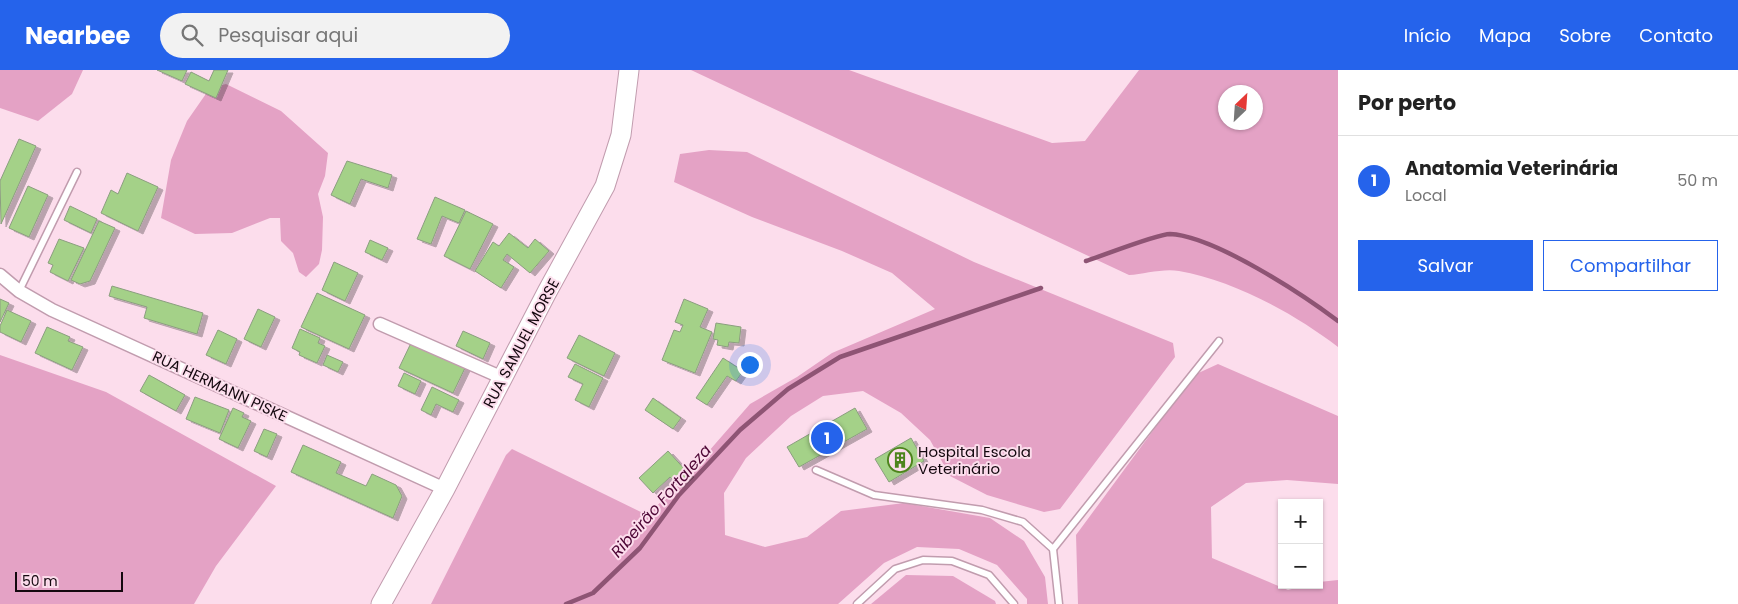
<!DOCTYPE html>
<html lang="pt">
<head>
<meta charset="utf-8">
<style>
	:root { --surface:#fff; --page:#f2f2f2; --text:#222; --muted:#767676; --line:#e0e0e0; --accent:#2563eb }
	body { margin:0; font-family:Poppins,sans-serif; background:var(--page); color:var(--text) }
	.controls { position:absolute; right:15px; bottom:15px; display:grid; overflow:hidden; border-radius:0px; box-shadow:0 1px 4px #0004 }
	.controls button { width:45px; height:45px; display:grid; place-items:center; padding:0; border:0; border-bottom:1px solid var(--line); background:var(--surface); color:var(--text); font:25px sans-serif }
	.compass { position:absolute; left:1218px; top:15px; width:45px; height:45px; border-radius:50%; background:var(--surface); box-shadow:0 1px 4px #0004; rotate:25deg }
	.scale { position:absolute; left:15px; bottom:12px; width:108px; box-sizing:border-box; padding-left:5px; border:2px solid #14080f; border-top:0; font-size:14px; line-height:18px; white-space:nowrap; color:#14080f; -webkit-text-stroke:4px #fcddec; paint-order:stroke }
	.you { position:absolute; left:749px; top:294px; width:18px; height:18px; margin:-12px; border:4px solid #fff; border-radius:50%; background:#1a73e8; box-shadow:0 0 0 8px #1a73e833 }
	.badge { display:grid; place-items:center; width:32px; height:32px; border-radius:50%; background:var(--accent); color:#fff; font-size:16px; font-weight:700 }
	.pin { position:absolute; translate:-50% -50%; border:2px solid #fff; box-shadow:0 1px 5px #0006 }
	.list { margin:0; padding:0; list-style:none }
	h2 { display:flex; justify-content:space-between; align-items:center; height:65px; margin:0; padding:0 20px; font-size:21px }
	h2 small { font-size:16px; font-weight:400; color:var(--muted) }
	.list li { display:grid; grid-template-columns:32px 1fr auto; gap:15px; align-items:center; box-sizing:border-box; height:90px; padding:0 20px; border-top:1px solid var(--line) }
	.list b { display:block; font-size:19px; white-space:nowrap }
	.list p { margin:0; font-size:16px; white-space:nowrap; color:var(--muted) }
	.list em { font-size:16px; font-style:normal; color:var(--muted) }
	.actions { display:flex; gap:10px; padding:15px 20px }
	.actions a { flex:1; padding:11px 0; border:1px solid var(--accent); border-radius:0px; text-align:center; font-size:18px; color:var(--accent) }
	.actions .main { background:var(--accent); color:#fff }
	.icon { flex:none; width:28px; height:28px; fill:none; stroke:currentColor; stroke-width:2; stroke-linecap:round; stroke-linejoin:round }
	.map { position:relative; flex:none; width:1338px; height:534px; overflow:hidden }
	header { display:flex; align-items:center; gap:30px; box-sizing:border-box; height:70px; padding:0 25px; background:var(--accent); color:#fff }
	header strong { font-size:24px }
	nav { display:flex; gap:28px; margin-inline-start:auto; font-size:18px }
	.search { width:350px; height:45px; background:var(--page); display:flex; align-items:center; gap:12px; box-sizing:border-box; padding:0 18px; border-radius:28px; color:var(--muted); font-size:19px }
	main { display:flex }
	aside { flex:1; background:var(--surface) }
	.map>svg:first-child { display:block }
</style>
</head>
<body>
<header>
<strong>Nearbee</strong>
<div class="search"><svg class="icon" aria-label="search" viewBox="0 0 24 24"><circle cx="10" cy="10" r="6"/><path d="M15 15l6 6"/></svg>Pesquisar aqui</div>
<nav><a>Início</a><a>Mapa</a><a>Sobre</a><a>Contato</a></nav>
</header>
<main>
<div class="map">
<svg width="1338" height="534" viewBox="0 0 1338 534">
	<defs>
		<filter id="shadow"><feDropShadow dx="5" dy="3" stdDeviation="0" flood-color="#0004"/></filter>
	</defs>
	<rect width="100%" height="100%" fill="#fcddec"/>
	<g fill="#e4a2c5" fill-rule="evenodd">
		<path d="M0,0h83l-11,24 -34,27 -38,-13z"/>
		<path d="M691,0h158l203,73 33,-2 54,-71h199v277c-43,-33 -105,-67 -159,-76 -15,-3 -35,3 -50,4zM1226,22h30v30h-30z"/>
		<path d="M226,14l55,27 47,42 -3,23 -7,18 5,23 -1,33 -3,14 -13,13 -7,-5 -6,-19 -12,-12 -1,-23h-10l-38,15 -37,1 -34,-16 10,-58 16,-39 23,-33z"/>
		<path d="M709,80l38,2 227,110 199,81 2,14 -115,152 -16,3 -57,-17 -37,-19 -20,-36 -29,-27 -38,-22 -40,5 -32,20 -45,42 -22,35 1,42 40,12 42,-10 34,-26 63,-8 86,15 34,23 21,36 3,27h-21v-5l-30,-34 -38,-16 -42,-2 -33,16 -46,41h-407l75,-149 6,-6 135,66 34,-32 69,-79 47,-27 35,-24 103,-44 -43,-36 -50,-22 -90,-34 -78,-35 6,-28z"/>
		<path d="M0,285l106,37 170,94 -60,80 -22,38h-194z"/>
		<path d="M1218,294l120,52v68l-51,-4 -41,3 -35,24 1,51 76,32 19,-5h12v-3l19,-2v24h-260l-2,-69 118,-160z"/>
		<path d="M906,505l47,1 42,25 1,3h-125z"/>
	</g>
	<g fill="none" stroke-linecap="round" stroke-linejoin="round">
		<g stroke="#8e5474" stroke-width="4.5">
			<path d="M1086,191c16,-5 71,-27 84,-27 44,2 132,60 168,87"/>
			<path d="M566,534l27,-11 47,-45 39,-53 61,-65 48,-41 52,-32 201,-69"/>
		</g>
	</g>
	<g fill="#a4d188" stroke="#8b9e7f" filter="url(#shadow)">
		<path d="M157,0h30l-5,11z"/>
		<path d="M214,0h14l-12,28 -31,-14 6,-12 18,9z"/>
		<path d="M19,69l17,7 -35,78 -1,-43z"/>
		<path d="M347,91l45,14 -4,13 -27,-9 -11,25 -19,-9z"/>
		<path d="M127,103l31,14 -20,44 -37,-18 10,-23 7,4z"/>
		<path d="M28,116l20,9 -19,42 -20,-9z"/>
		<path d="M435,127l30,13 -6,13 -17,-7 -11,28 -14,-5z"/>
		<path d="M70,136l27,13 -6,14 -27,-13z"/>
		<path d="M466,141l27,13 -23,45 -26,-13z"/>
		<path d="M99,151l16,7 -25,53 -10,3 -9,-4z"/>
		<path d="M509,163l19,15 7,-9 14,12 -19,22 -23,-19 -4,6 11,7 -13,21 -26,-17 18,-29 6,4z"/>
		<path d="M59,169l25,9 -16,33 -18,-9 3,-7 -5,-2z"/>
		<path d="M370,170l18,8 -6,12 -17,-8z"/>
		<path d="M334,192l24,11 -13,28 -23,-11z"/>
		<path d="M112,216l91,27 -6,21 -53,-16 3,-11 -38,-11z"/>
		<path d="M317,223l48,22 -16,34 -48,-22z"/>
		<path d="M0,229l9,4 -9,19z"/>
		<path d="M684,229l24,10 -8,18 12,5 -17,41 -33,-13 12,-30 6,2 3,-7 -8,-3z"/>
		<path d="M258,239l17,8 -14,30 -17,-8z"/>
		<path d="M7,240l24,11 -10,21 -21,-10v-6z"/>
		<path d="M716,253l25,4 -2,16 -10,-1 -1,5 -11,-2 1,-5 -5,-1z"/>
		<path d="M47,257l23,10 -2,4 15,6 -11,23 -37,-17z"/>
		<path d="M300,259l20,9 -2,5 7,3 -8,17 -18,-8 1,-3 -8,-4z"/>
		<path d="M218,260l19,9 -11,25 -20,-9z"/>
		<path d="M463,261l27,12 -7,16 -27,-13z"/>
		<path d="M579,265l36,18 -11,23 -37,-18z"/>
		<path d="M411,273l54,25 -12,25 -54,-25z"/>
		<path d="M327,285l16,7 -5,10 -15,-7z"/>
		<path d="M723,288l20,13 -7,10 -9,-5 -20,29 -11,-7z"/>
		<path d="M575,294l28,14 -14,29 -14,-7 8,-16 -15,-7z"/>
		<path d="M404,303l17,8 -6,13 -17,-8z"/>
		<path d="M149,305l36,20 -9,16 -36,-20z"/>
		<path d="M432,317l27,13 -6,12 -17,-8 -5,11 -10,-5z"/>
		<path d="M195,327l34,13 -9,23 -34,-14z"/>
		<path d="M653,328l28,20 -8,11 -28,-19z"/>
		<path d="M233,338l11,5 -2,4 9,4 -13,27 -19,-9z"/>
		<path d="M855,338l12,21 -68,38 -12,-20z"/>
		<path d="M264,359l13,5 -10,23 -13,-6z"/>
		<path d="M911,368l13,23 -35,21 -14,-23z"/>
		<path d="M303,375l38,17 -5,11 30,13 6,-12 24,11 6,11 -9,22 -102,-46z"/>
		<path d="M668,381l21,23 -12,11 -7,-8 -17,16 -14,-15z"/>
	</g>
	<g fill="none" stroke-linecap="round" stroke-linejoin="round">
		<defs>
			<g id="lane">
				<path d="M19,221l58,-119"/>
				<path d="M816,400l58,25 108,15 41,12 30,27 6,55"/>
				<path d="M1053,479l166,-208"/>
				<path d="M857,534l38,-35 28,-9 29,1 37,14 25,29"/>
			</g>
			<g id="street">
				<path d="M0,205l19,16 33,19 393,179"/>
				<path d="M380,254l123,54"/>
			</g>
			<path id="secondary" d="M381,534l64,-115 102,-197 58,-106 16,-51 8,-65"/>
		</defs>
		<use href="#lane" stroke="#c19cae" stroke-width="9"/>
		<use href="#street" stroke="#c19cae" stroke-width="15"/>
		<use href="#secondary" stroke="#c19cae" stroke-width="21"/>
		<use href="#lane" stroke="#fff" stroke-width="6"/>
		<use href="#street" stroke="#fff" stroke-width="12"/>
		<use href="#secondary" stroke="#fff" stroke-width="19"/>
	</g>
	<defs>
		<symbol id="building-ring" viewBox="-11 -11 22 22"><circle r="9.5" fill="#fcddec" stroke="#4d841c" stroke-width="1.5"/><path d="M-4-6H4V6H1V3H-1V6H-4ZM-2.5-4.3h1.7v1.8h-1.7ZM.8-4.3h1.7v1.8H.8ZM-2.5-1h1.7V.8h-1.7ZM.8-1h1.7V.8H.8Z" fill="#4d841c"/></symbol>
	</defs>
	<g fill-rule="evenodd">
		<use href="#building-ring" x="886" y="376" width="28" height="28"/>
	</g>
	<g text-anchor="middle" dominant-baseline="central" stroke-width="4" stroke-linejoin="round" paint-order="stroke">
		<g font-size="15" fill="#14080f" stroke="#fcddec">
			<text transform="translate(521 273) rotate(-62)">RUA SAMUEL MORSE</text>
			<text transform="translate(220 316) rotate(25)">RUA HERMANN PISKE</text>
		</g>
		<g font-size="15" fill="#14080f" stroke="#fcddec" text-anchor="start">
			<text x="918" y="381">Hospital Escola<tspan x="918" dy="17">Veterinário</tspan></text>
		</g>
		<g font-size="16" font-style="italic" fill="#4c0534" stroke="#fcddec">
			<text transform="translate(661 431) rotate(-49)">Ribeirão Fortaleza</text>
		</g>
	</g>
</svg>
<div class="controls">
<button>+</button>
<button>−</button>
</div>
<svg class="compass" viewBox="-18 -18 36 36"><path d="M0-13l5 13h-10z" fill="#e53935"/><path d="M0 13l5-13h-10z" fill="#767676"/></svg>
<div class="scale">50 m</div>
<div class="you"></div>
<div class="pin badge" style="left:827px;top:368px">1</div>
</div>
<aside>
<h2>Por perto<small></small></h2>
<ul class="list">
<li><span class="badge">1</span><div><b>Anatomia Veterinária</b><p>Local</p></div><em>50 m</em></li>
</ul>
<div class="actions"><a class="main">Salvar</a><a>Compartilhar</a></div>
</aside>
</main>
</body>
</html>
